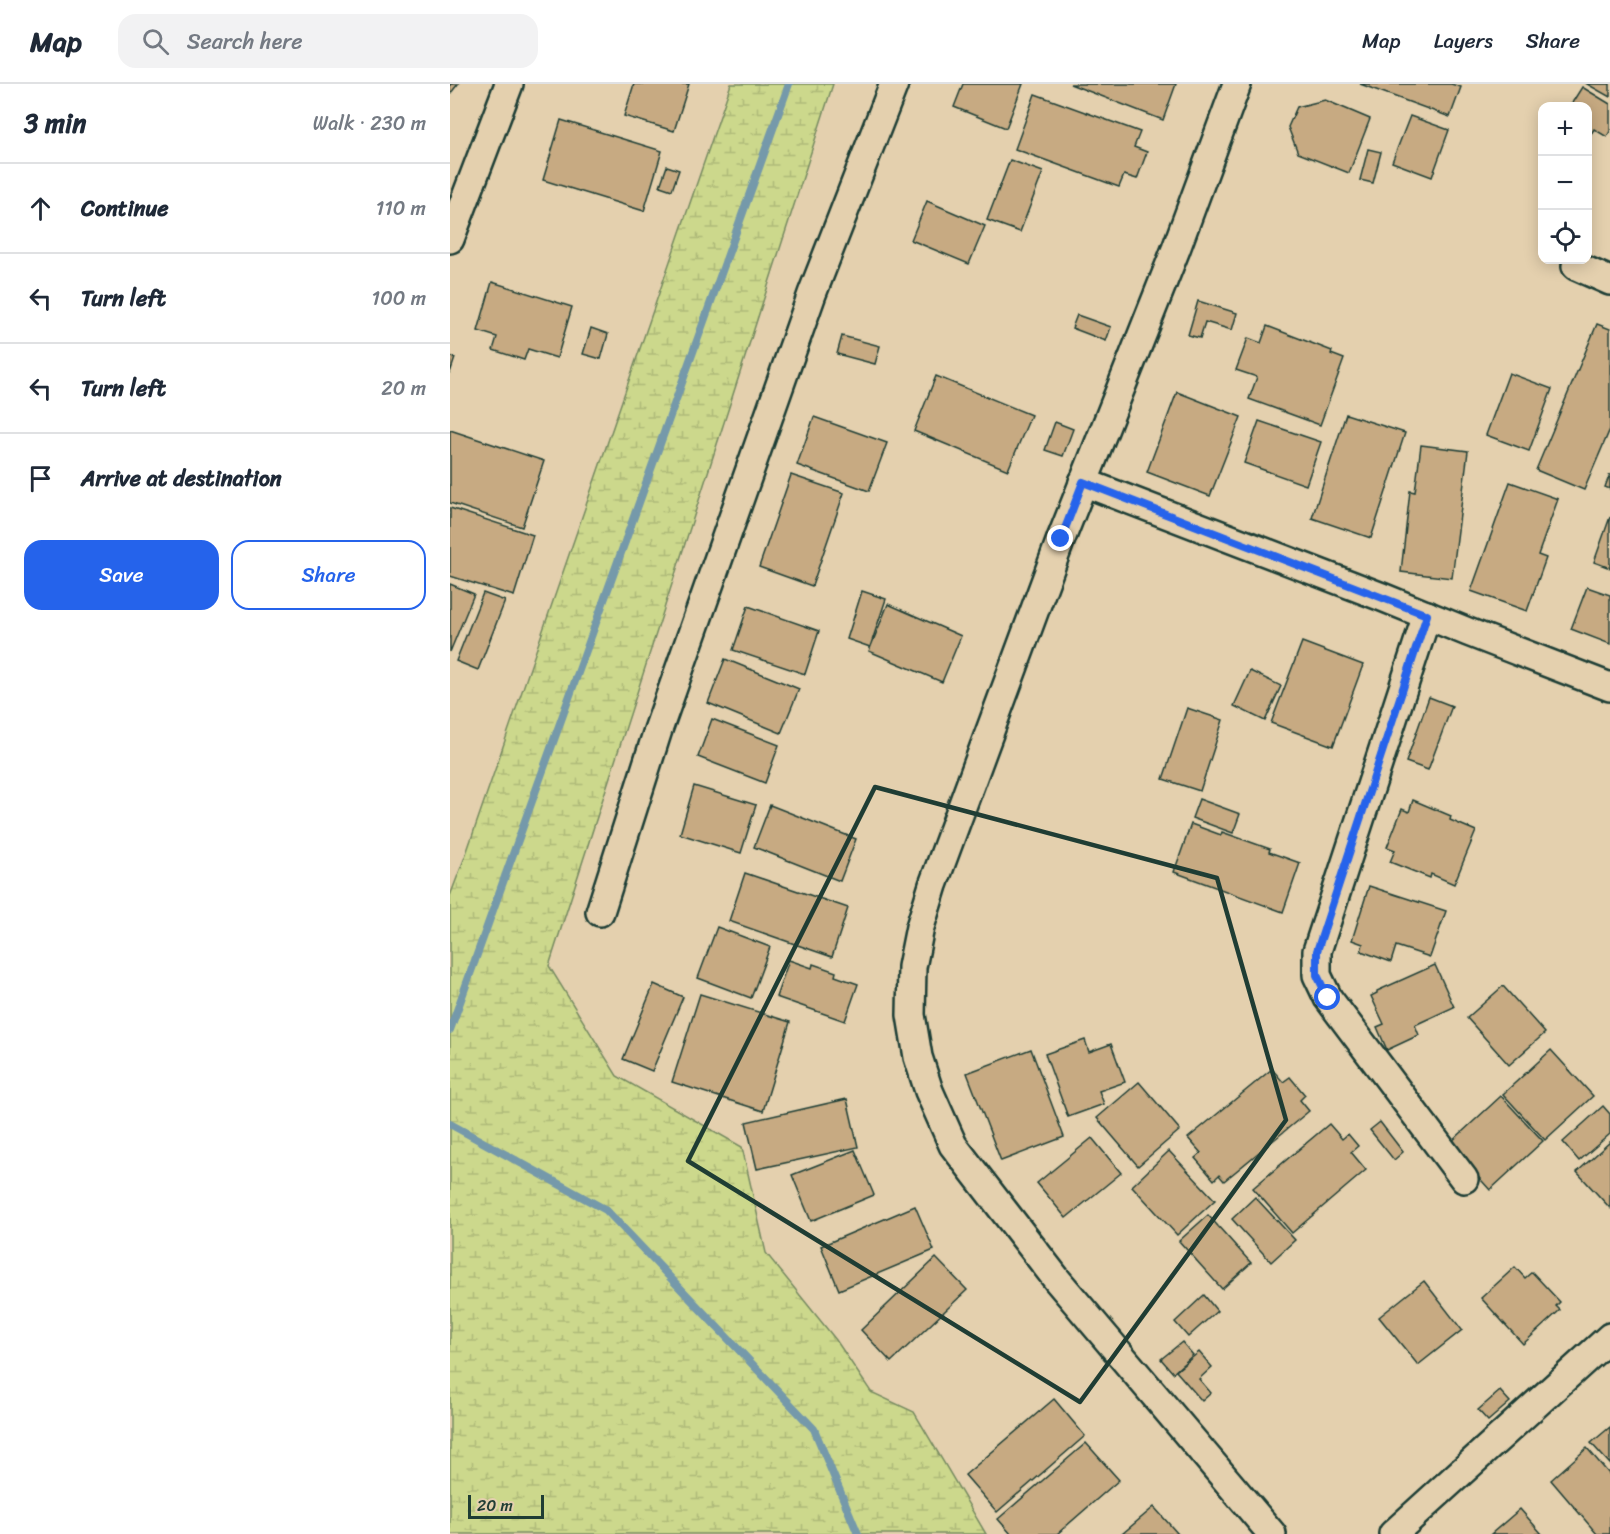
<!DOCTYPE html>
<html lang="en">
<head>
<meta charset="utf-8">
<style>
	:root { --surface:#fff; --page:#f2f2f3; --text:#1f2937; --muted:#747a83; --line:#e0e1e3; --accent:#2563eb }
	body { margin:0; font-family:Sriracha,sans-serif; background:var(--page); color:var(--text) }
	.controls { position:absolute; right:18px; top:18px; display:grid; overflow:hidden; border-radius:12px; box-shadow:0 3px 15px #0003 }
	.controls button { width:54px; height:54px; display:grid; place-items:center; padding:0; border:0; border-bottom:2px solid var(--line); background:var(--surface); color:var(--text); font:30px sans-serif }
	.scale { position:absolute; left:18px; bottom:15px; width:76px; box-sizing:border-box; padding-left:6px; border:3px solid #1f3d34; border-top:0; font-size:16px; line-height:21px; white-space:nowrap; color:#1f3d34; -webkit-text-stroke:4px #e4d0ae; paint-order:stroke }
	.stop { position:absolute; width:18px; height:18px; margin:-14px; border:4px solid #2563eb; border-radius:50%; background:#fff }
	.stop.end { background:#2563eb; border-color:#fff; box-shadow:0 2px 6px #0008 }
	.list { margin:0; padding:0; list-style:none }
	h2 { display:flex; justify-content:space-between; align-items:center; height:78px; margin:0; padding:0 24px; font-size:26px }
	h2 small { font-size:20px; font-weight:400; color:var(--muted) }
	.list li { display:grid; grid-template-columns:39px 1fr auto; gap:18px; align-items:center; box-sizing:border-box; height:90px; padding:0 24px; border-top:2px solid var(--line) }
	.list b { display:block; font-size:22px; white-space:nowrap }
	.list em { font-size:20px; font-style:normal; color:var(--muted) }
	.actions { display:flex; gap:12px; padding:18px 24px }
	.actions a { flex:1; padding:14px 0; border:2px solid var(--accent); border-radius:18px; text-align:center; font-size:21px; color:var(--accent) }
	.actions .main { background:var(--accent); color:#fff }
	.icon { flex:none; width:33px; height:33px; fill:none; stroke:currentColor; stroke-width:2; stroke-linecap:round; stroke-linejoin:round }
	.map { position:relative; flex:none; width:1160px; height:1450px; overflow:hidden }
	header { display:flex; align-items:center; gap:36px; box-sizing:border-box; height:84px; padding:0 30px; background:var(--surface); border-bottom:2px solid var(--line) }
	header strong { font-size:28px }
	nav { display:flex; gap:33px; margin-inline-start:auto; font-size:21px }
	.search { width:420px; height:54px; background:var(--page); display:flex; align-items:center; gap:15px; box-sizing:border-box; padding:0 21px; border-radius:18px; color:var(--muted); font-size:22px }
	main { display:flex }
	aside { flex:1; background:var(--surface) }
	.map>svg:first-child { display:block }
</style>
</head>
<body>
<header>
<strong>Map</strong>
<div class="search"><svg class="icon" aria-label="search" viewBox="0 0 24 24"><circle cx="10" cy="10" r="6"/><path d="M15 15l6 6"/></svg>Search here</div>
<nav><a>Map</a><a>Layers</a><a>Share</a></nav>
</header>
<main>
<aside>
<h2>3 min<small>Walk · 230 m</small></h2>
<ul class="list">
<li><svg class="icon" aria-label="ahead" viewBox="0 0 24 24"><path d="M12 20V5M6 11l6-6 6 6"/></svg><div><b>Continue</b></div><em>110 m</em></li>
<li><svg class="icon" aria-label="left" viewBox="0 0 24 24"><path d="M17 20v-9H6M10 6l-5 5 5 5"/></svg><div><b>Turn left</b></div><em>100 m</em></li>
<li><svg class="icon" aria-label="left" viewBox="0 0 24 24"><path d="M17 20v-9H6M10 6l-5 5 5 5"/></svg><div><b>Turn left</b></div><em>20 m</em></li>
<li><svg class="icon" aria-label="arrive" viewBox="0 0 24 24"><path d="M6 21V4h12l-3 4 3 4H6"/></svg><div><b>Arrive at destination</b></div></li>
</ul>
<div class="actions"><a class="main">Save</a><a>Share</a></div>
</aside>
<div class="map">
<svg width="1160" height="1450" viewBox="0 0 1160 1450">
	<defs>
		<pattern id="wetland-marsh" width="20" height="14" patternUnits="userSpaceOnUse" patternTransform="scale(1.5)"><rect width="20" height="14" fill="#ccd88c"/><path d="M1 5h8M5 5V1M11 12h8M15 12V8" fill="none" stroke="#afba79"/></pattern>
	</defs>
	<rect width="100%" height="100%" fill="#e4d0ae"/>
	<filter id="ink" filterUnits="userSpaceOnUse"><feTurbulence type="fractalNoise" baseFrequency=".0167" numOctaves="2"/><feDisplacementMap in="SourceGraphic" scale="12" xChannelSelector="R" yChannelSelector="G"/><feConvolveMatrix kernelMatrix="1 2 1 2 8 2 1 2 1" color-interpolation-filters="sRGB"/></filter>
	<g filter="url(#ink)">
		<path fill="url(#wetland-marsh)" stroke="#768a60" stroke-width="1.5" d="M281,0h102l-284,882 68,110 125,71 24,106 70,87 35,52 43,20 72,122h-536v-638l16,-42z"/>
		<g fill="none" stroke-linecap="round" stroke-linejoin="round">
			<g stroke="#7499aa" stroke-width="8">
				<path d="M0,946l339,-946"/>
				<path d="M0,1040l156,86 208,219 44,105"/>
			</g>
		</g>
		<g fill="#c7aa82" stroke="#1f3d34" stroke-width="1.5">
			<path d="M0,0h8l-8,10z"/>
			<path d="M184,0h55l-15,47 -50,-15z"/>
			<path d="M513,0h60l-17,44 -52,-21z"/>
			<path d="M620,0h106l-13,36z"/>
			<path d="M910,0h91l10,3 -11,30z"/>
			<path d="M1137,0h23v13z"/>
			<path d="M1132,3l28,17v27l-3,6 -13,-8 -6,10v-33h-18z"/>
			<path d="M585,10l105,38 -6,15 13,5 -10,27 -13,-4 -5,12 -104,-38z"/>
			<path d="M875,16l45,19 -21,54 -51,-20 -10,-26 9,-20z"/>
			<path d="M960,32l39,14 -17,47 -40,-15z"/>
			<path d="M111,36l101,31 -18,60 -101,-31z"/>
			<path d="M918,65l13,3 -8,31 -13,-3z"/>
			<path d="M560,76l33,12 -23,60 -33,-12z"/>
			<path d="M217,82l12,4 -7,20 -12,-4z"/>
			<path d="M477,117l58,25 -16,38 -58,-24z"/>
			<path d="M42,198l80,25 -15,51 -29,-9 -4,11 -31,-10 4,-13 -19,-6z"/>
			<path d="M748,217l39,12 -5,17 -27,-8 -5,16 -12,-3z"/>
			<path d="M627,231l34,12 -5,14 -34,-13z"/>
			<path d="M1147,240l13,5v100l-26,61 -48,-20z"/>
			<path d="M817,242l65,25 -1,3 13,5 -24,66 -71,-26 8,-22 -21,-7 12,-32 13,5z"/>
			<path d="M141,244l17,6 -7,25 -18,-5z"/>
			<path d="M392,252l38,10 -5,18 -38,-10z"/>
			<path d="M0,272l5,2 -5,15z"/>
			<path d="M1059,289l43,16 -23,62 -43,-16z"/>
			<path d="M486,292l95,39 -23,55 -94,-39z"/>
			<path d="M727,308l64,25 -31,79 -63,-24z"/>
			<path d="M896,330l59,19 -34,105 -59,-20z"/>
			<path d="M364,333l73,26 -18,48 -72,-26z"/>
			<path d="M809,337l62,21 -15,43 -62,-22z"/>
			<path d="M605,338l18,7 -10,27 -18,-6z"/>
			<path d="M0,346l94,31 -22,66 -72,-24z"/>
			<path d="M971,361l47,6 -16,127 -51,-6 9,-81 5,1z"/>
			<path d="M1160,390v15l-5,-2z"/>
			<path d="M341,391l53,18 -32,93 -53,-19z"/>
			<path d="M1060,398l48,17 -20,56 8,3 -19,53 -56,-20z"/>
			<path d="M0,424l83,27 -19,61 -64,-20z"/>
			<path d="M1160,433v51l-16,-6z"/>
			<path d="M0,500l24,10 -24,58z"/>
			<path d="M1137,503l23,8v49l-39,-15z"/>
			<path d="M412,507l24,8 -16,48 -23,-8z"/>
			<path d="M33,509l22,8 -27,69 -22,-9z"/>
			<path d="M438,520l73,32 -19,46 -73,-31z"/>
			<path d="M298,522l71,25 -14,43 -72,-24z"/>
			<path d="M852,558l61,23 -30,81 -62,-23z"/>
			<path d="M275,575l74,30 -18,44 -73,-30z"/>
			<path d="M800,587l31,15 -16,35 -31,-15z"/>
			<path d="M979,613l23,9 -24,64 -22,-8z"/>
			<path d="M737,624l36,12 -23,71 -37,-12z"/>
			<path d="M262,635l67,26 -14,38 -67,-26z"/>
			<path d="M244,702l62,19 -15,48 -61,-19z"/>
			<path d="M749,715l41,15 -7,19 -41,-15z"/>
			<path d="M963,716l38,16 -1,4 26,11 -22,53 -23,-10 -1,4 -40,-16 5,-12 -8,-3 15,-38 7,3z"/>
			<path d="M320,721l86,34 -16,42 -86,-34z"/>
			<path d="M741,740l30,11 1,-3 48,17 -1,3 31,11 -17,49 -109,-40z"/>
			<path d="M295,789l103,35 -16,49 -103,-36z"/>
			<path d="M919,802l77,25 -16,46 -34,-11 -5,16 -30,-11 2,-7 -11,-4z"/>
			<path d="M267,843l53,20 -19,51 -53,-20z"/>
			<path d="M339,876l23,8 1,-4 23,8 -1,4 23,8 -13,37 -69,-24z"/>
			<path d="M985,881l19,42 -39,18 4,10 -32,15 -10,-23 7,-3 -13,-28 6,-3v-2z"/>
			<path d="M204,900l29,13 -31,74 -29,-12z"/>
			<path d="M1053,902l42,47 -36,32 -42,-47z"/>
			<path d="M250,910l90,28 -27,89 -91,-29z"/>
			<path d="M635,956l4,12 22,-8 14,38 -26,9 5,13 -36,13 -23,-63z"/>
			<path d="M581,965l33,88 -63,24 -34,-88z"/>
			<path d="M1101,966l42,46 -48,44 -42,-46z"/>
			<path d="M822,985l11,13 7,-5 15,18 -5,5 9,11 -85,70 -5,-6 -5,5 -19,-22 6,-5 -13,-15z"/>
			<path d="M689,998l41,48 -42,36 -41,-48z"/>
			<path d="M1051,1012l42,45 -53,49 -41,-46z"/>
			<path d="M397,1015l11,48 -101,22 -11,-47z"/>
			<path d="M1153,1022l7,8v20l-31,27 -16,-19z"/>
			<path d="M930,1038l23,30 -9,8 -24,-30z"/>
			<path d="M879,1040l13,15 6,-5 10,12 -7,6 15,18 -74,63 -39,-45z"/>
			<path d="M642,1054l29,35 -55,45 -29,-35z"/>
			<path d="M1160,1058v66l-33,-36z"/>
			<path d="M405,1066l19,45 -63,26 -19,-46z"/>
			<path d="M719,1067l46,49 -38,35 -45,-49z"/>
			<path d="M805,1113l40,43 -24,22 -39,-43z"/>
			<path d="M465,1122l19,44 -95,40 -18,-44z"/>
			<path d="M758,1131l43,48 -29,26 -43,-48z"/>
			<path d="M486,1174l31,32 -76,72 -30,-32z"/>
			<path d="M1065,1183l10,11 7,-6 28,30 -4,4 4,4 -37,34 -42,-46z"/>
			<path d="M974,1197l38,49 -44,35 -39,-48z"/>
			<path d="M754,1211l13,16 -29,26 -13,-15z"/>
			<path d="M732,1258l11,13 -20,18 -12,-14z"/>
			<path d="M749,1268l13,15 -13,12 12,14 -9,8 -26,-30z"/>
			<path d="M1050,1307l10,11 -22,19 -10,-11z"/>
			<path d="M604,1315l31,37 -88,76 -32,-37z"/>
			<path d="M1160,1343v37l-19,-21z"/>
			<path d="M636,1359l33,37 -62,54h-46l-13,-15z"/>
			<path d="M1137,1364l23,27v59h-13l-46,-54z"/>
			<path d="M704,1423l24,27h-56z"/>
			<path d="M1070,1425l22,25h-51z"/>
		</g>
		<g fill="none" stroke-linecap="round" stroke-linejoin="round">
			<defs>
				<g id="street">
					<path d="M787,0l-61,165 -115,290 -128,346 -13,42 -8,40 -1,48 7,42 11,34 24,54 105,136 214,253"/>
					<path d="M0,155l59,-155"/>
					<path d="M1126,182l34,15"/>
					<path d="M633,398l299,115 86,35 142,55"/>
					<path d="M977,531l-110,336v24l11,23 136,181"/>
					<path d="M150,828l58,-182 154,-436 82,-210"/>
					<path d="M943,1450l217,-197"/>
				</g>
			</defs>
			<use href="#street" stroke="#1f3d34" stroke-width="32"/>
			<use href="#street" stroke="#e4d0ae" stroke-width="27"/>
		</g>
	</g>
	<g fill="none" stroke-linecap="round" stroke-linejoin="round" filter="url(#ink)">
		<path stroke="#2563eb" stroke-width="8" d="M611,455l22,-57 344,133 -110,336v24l11,23"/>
	</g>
	<path fill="none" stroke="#1f3d34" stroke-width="4.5" stroke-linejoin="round" d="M425,703l342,91 69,242 -206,282 -392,-241z"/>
</svg>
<div class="controls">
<button>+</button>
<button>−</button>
<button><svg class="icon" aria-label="locate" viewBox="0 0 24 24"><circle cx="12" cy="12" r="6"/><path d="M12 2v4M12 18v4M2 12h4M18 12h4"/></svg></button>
</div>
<div class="scale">20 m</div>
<div class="stop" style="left:878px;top:914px"></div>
<div class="stop end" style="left:611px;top:455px"></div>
</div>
</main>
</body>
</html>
